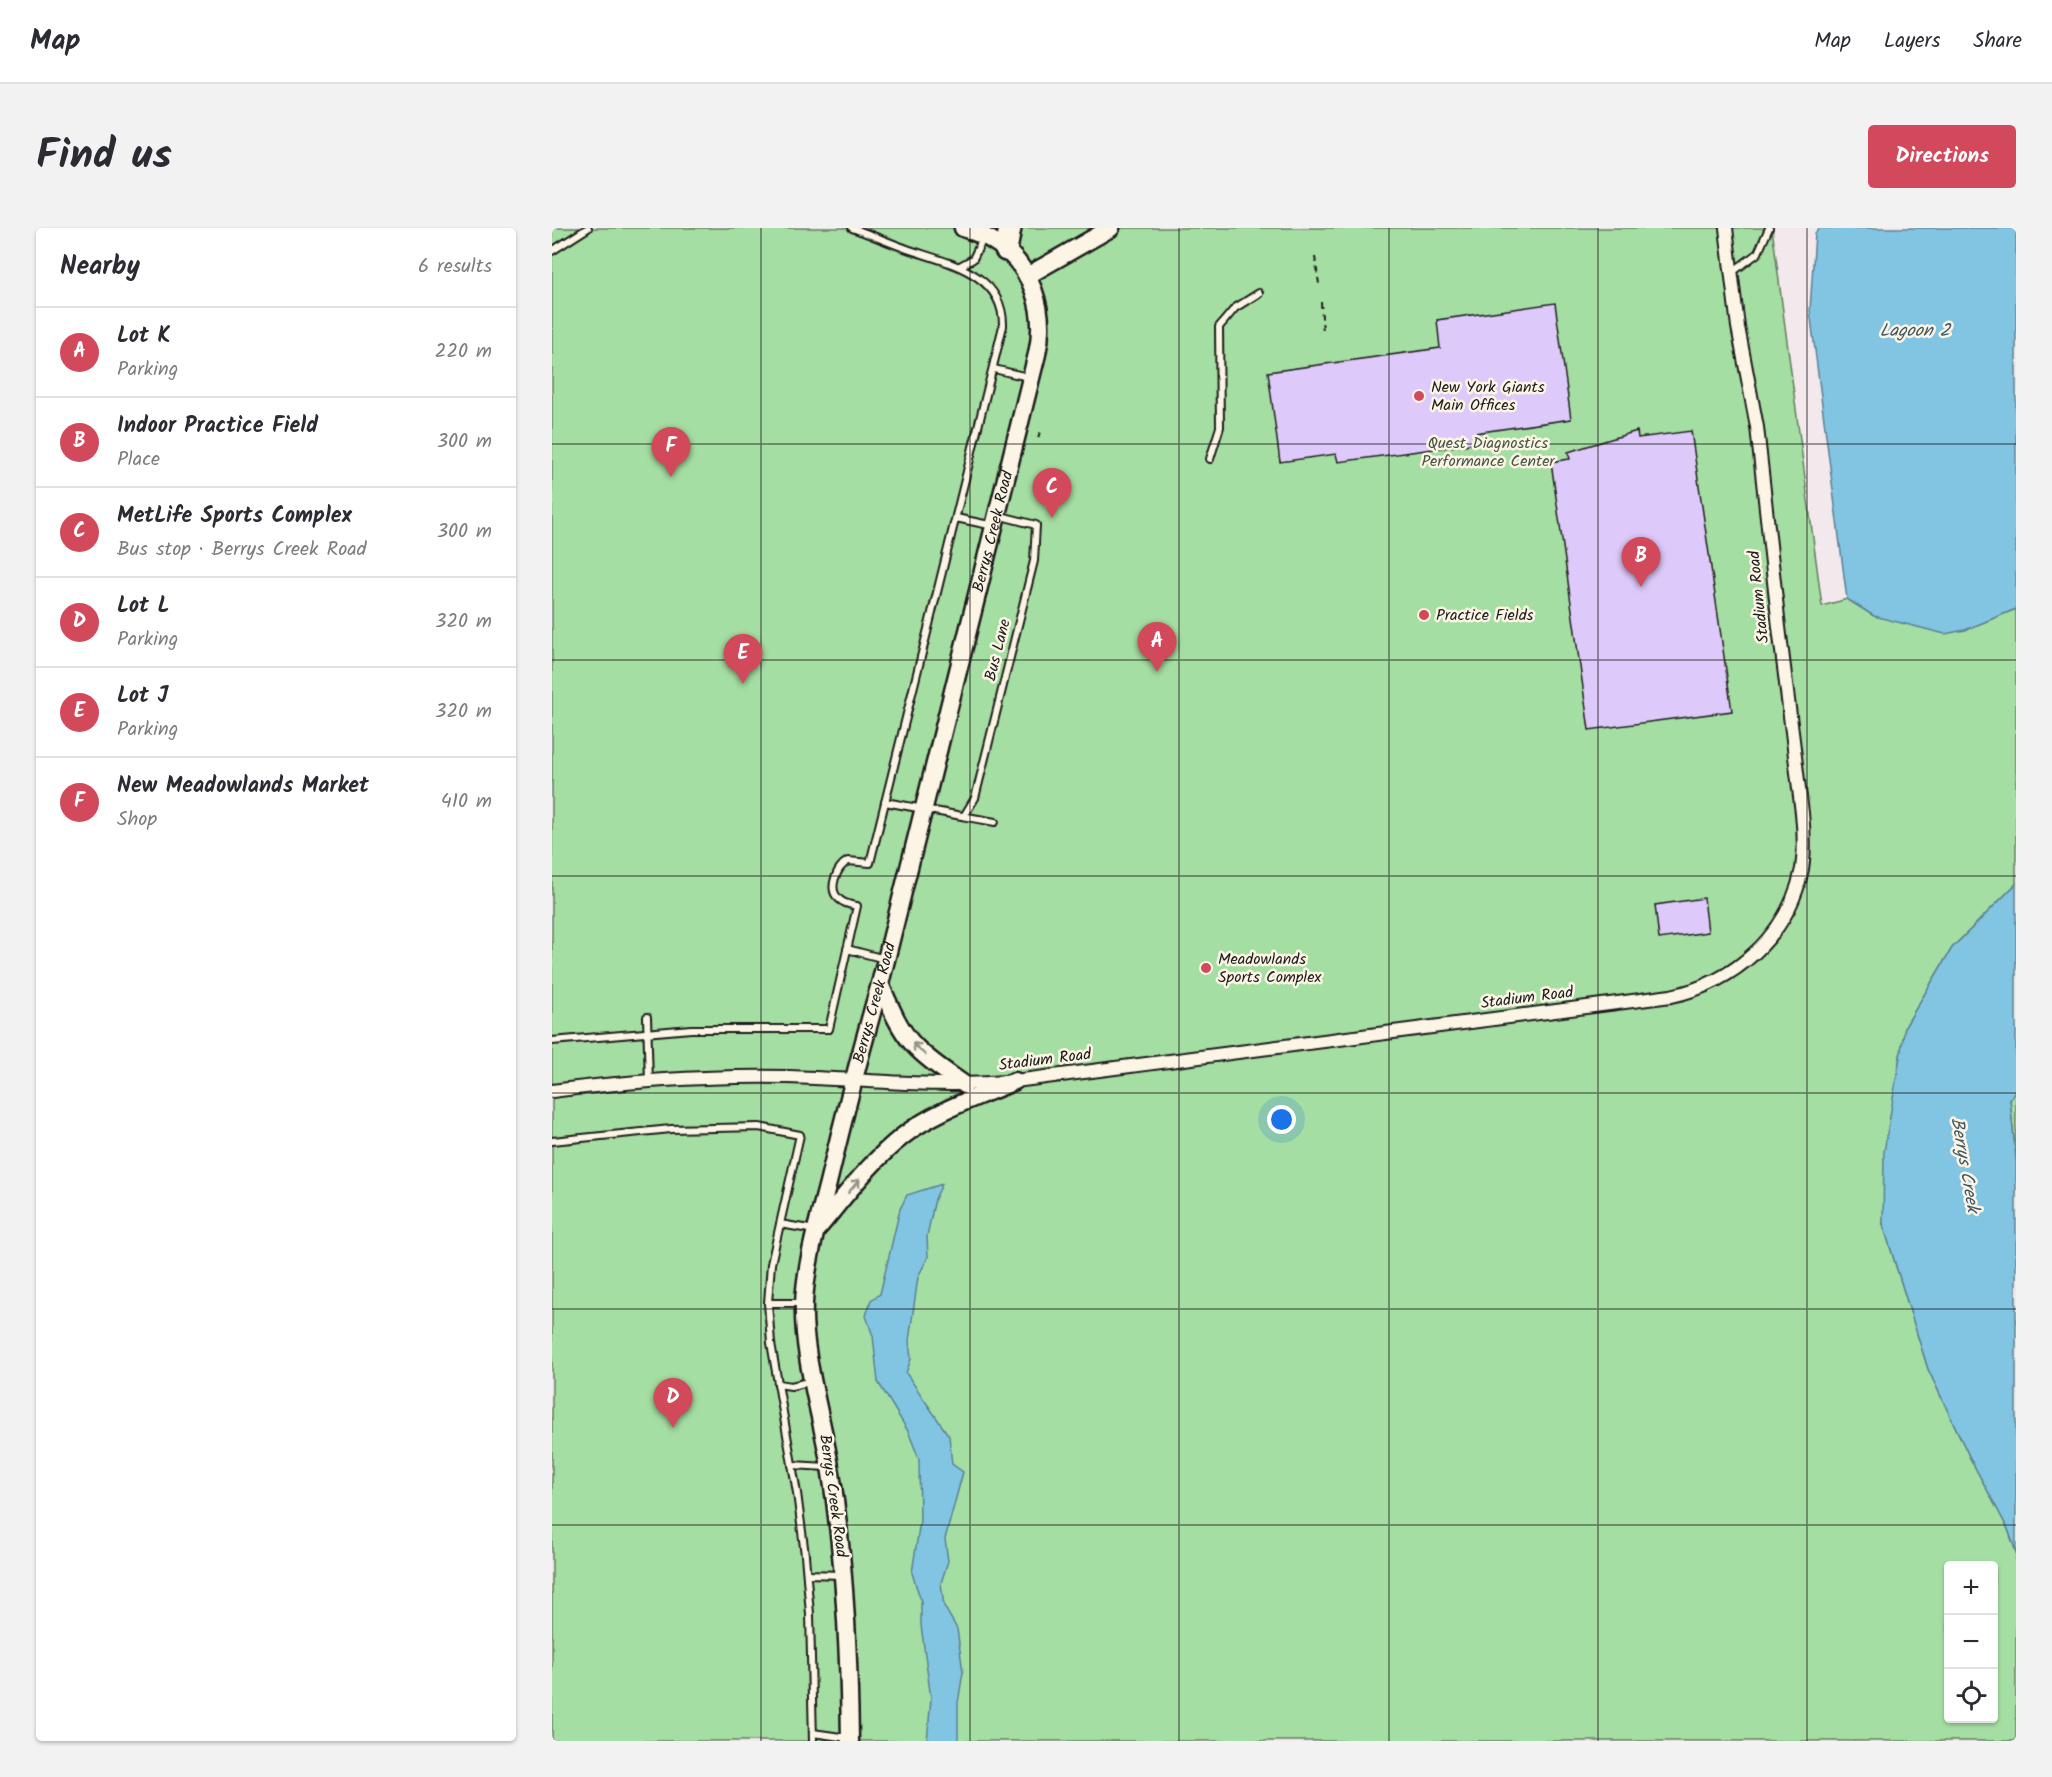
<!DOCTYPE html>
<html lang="en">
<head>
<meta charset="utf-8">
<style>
	:root { --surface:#fff; --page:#f2f2f3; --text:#2b2b33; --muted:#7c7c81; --line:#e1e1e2; --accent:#d1495b }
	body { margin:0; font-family:Kalam,sans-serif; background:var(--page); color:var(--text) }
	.controls { position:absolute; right:18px; bottom:18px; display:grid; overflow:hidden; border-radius:6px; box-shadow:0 2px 4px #0004 }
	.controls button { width:54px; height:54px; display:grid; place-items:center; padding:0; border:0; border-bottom:2px solid var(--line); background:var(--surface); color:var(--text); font:30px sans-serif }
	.you { position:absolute; left:730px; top:892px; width:21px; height:21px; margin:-15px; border:4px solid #fff; border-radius:50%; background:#1a73e8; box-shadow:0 0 0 9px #1a73e833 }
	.badge { display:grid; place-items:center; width:39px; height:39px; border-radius:50%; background:var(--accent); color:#fff; font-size:20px; font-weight:700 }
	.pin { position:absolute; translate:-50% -50px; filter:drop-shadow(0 2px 3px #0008) }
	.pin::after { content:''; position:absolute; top:32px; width:21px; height:18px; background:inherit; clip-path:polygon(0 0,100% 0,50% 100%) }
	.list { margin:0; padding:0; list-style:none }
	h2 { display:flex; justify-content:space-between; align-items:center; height:78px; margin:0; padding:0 24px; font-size:26px }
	h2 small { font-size:20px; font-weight:400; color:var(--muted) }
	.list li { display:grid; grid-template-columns:39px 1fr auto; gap:18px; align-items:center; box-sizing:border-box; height:90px; padding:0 24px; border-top:2px solid var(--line) }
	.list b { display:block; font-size:22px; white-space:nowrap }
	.list p { margin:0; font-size:20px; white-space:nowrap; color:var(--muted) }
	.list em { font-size:20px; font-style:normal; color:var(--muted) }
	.icon { flex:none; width:33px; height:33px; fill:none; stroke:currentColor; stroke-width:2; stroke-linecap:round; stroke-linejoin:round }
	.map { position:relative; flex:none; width:1464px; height:1513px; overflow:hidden; border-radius:6px }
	header { display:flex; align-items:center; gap:36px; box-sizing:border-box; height:84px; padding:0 30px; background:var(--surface); border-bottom:2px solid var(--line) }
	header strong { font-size:28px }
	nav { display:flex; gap:33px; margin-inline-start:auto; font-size:21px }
	.intro { display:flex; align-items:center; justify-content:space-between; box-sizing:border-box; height:144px; padding:0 36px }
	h1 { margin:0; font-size:42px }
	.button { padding:15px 27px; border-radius:6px; background:var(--accent); color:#fff; font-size:21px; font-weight:700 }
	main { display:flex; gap:36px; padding:0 36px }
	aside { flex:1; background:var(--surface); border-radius:6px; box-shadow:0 2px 4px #0004 }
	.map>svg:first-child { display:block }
</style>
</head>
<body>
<header>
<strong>Map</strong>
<nav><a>Map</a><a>Layers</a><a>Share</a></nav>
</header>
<div class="intro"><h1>Find us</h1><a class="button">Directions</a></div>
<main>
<aside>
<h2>Nearby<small>6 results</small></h2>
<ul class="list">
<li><span class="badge">A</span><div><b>Lot K</b><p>Parking</p></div><em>220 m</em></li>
<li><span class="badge">B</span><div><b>Indoor Practice Field</b><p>Place</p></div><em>300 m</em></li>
<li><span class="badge">C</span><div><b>MetLife Sports Complex</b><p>Bus stop · Berrys Creek Road</p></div><em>300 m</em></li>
<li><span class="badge">D</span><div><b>Lot L</b><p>Parking</p></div><em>320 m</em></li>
<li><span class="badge">E</span><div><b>Lot J</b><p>Parking</p></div><em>320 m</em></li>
<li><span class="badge">F</span><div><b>New Meadowlands Market</b><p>Shop</p></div><em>410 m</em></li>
</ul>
</aside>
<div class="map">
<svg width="1464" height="1513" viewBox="0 0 1464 1513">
	<rect width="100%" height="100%" fill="#f3e8eb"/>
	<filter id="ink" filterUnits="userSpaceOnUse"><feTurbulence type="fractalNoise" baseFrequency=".0167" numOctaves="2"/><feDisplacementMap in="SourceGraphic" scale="12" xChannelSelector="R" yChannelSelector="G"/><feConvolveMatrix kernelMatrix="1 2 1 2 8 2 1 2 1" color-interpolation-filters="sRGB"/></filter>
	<g filter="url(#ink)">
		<g fill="#a5dea2" stroke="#607d5f" stroke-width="1.5" fill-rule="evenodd">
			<path d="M0,0h1220l50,378 25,-7 27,17 91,14 51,-21v275l-64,64 -47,79 -9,54 -13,143 45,145 42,89 38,71 8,23v189h-1464zM1396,1338h46v152h-46z"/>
			<path d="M1464,862v70l-6,-60z"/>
		</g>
		<g fill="#82c5e3" stroke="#598193" stroke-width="1.5">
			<path d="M1268,0h196v381l-51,21 -20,4 -71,-18 -27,-17 -37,-288 5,-78z"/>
			<path d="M1464,656v206l-6,10 6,60v392l-8,-23 -38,-71 -42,-89 -45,-145 1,-72 21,-125 47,-79z"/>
			<path d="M390,956l-7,15 -8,37 1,21 -10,20 -9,64 2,18 -5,14 43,63 3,28 11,8 -18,67 3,22 -7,22 3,23 13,23 6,43 -5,31v38h-31l4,-42 -10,-74v-24l-9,-28 8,-52 -1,-62 -11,-28 -30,-49 -5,-46 -7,-20 5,-16 9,-6 20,-85 7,-14z"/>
		</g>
		<g fill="#ddc9fa" stroke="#1c1c1c" stroke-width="1.5">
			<path d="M1003,75l16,116 -96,14 2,10 -139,19 -2,-8 -56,8 -12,-90 172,-24 -3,-28z"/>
			<path d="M1085,203l1,7 53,-7 41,280 -143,19 -38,-268 19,-3 -2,-7z"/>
			<path d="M1152,670l4,34 -49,7 -4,-34z"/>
		</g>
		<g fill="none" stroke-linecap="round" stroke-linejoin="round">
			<defs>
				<g id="lane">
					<path d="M0,23l36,-23"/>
					<path d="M408,38l13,-7 11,-23"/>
					<path d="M1179,45l27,-20 11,-25"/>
					<path d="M442,141l34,8"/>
					<path d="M658,231l10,-32 -1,-100 16,-19 24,-15"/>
					<path d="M404,290l38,8"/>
					<path d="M333,574l110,20"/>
					<path d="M412,588l11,-18 59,-237 2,-36 -39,-10"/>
					<path d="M295,721l38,10"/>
					<path d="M95,789l2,64"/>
					<path d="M0,813l139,-12h138l28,-123c-6,-1 -13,-2 -18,-7 -12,-10 -2,-32 9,-38l22,2 133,-537c1,-52 -54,-63 -93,-76 -20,-7 -38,-15 -58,-22"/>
					<path d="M0,913l119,-12 88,-2 41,8 -29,129 -3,39 3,40 26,150 8,62 5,59 3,127"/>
					<path d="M228,996l35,6"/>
					<path d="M216,1075h36"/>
					<path d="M226,1156l13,2 22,-5"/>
					<path d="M240,1237l35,2"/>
					<path d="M255,1346l35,1"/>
					<path d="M261,1505l35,5"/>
				</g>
				<path id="street" d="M0,863c87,-11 176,-17 263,-13 67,3 134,10 200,3l656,-85c63,-13 118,-61 131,-127 3,-19 2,-37 0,-56l-23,-186 -22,-200 -19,-100 -12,-99"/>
				<g id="secondary">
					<path d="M475,48l84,-48"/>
					<path d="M328,756c9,20 18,43 32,59 15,17 35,29 53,42"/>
					<path d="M267,999c26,-31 52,-66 84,-91 33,-26 75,-39 112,-55"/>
					<path id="s1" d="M298,1513c-1,-90 -5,-179 -19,-268 -8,-54 -29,-116 -27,-170 2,-41 14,-81 24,-120 16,-67 33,-133 52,-199l157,-630c10,-43 -5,-90 -44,-113 -9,-6 -20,-9 -30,-13"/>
				</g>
				<path id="highway" d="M454,22l4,-22"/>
			</defs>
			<use href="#lane" stroke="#1c1c1c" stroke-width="10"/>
			<use href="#street" stroke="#1c1c1c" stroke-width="16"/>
			<use href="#secondary" stroke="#1c1c1c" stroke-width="21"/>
			<use href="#highway" stroke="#1c1c1c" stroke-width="26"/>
			<g stroke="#1c1c1c" stroke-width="2" stroke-dasharray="6 4.5" stroke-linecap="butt">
				<path d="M763,29l4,27"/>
				<path d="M769,74l2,31"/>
				<path d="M486,210l3,-9"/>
			</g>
			<use href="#lane" stroke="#fcf5e5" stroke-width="6"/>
			<use href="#street" stroke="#fcf5e5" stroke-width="12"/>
			<use href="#secondary" stroke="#fcf5e5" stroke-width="16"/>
			<use href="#highway" stroke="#fcf5e5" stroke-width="21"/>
		</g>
		<defs><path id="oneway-shaft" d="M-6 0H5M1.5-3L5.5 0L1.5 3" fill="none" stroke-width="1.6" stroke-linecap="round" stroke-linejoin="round" transform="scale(1.5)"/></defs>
		<g stroke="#97938b">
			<use href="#oneway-shaft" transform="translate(367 821) rotate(-136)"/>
			<use href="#oneway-shaft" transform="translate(302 958) rotate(-50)"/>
		</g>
	</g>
	<path fill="none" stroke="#1c1c1c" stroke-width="1.5" stroke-opacity="0.55" d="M209,0v1513M418,0v1513M627,0v1513M837,0v1513M1046,0v1513M1255,0v1513M0,216h1464M0,432h1464M0,648h1464M0,865h1464M0,1081h1464M0,1297h1464"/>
	<g fill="#d1495b" stroke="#fcf5e5" stroke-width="2">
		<circle cx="867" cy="168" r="6"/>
		<circle cx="872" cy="387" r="6"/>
		<circle cx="654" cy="740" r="6"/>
	</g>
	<g text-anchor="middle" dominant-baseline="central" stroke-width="5" stroke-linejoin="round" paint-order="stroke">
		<g font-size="16" fill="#1c1c1c" stroke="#fcf5e5" text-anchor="start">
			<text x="879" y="159">New York Giants<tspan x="879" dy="18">Main Offices</tspan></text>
			<text x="884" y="387">Practice Fields</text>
			<text x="666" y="731">Meadowlands<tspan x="666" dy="18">Sports Complex</tspan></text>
		</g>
		<g font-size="16" fill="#455644" stroke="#fcf5e5">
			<text x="936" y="215">Quest Diagnostics<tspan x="936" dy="18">Performance Center</tspan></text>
		</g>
		<g font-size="16" fill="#1c1c1c" stroke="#fcf5e5">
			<text stroke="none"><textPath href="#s1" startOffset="1236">Berrys Creek Road</textPath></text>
			<text transform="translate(1207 369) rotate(-96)">Stadium Road</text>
			<text transform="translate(446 422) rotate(-76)">Bus Lane</text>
			<text transform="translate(975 770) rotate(-7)">Stadium Road</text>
			<text stroke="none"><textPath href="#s1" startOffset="750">Berrys Creek Road</textPath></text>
			<text transform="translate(493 832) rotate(-7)">Stadium Road</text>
			<text transform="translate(281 1268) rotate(82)">Berrys Creek Road</text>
		</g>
		<g font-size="18" font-style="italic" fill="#405762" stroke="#fcf5e5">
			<text x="1363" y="103">Lagoon 2</text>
			<text transform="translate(1412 937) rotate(80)">Berrys Creek</text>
		</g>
	</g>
</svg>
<div class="controls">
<button>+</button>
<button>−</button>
<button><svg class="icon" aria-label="locate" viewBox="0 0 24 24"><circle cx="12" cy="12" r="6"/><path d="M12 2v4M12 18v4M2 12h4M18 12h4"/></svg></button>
</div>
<div class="you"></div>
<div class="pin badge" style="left:605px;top:444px">A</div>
<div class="pin badge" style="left:1089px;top:359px">B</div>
<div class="pin badge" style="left:500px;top:290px">C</div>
<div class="pin badge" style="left:121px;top:1200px">D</div>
<div class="pin badge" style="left:191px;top:456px">E</div>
<div class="pin badge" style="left:119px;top:249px">F</div>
</div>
</main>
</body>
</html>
